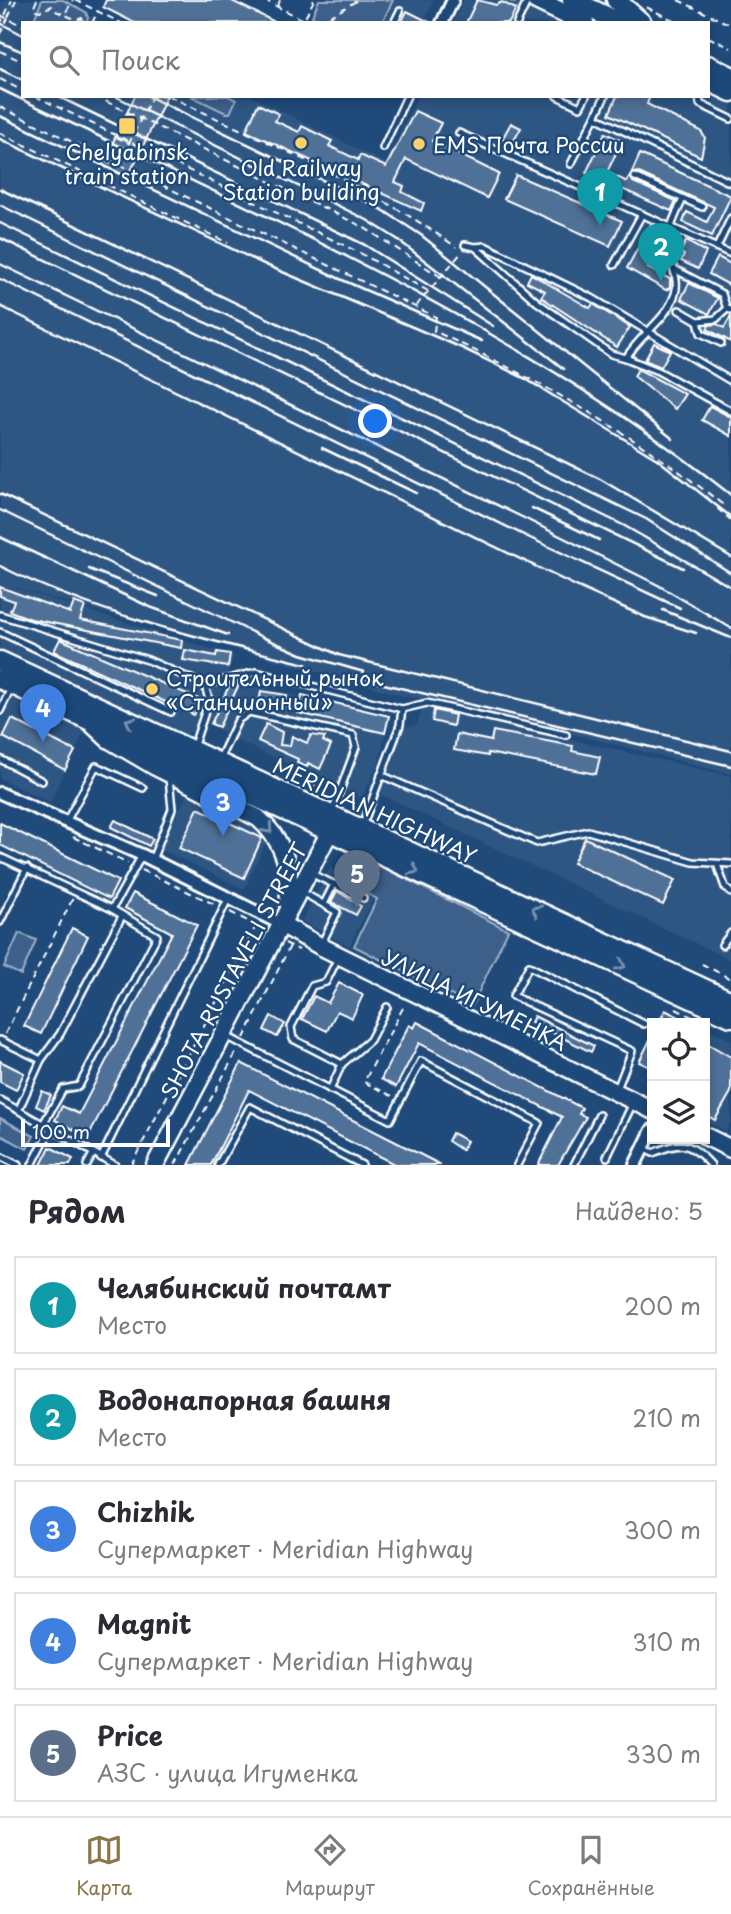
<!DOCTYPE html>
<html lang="ru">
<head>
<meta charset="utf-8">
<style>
	:root { --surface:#fff; --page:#f7f7f7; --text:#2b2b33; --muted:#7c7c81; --line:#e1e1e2; --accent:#8a764a }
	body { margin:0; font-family:"Playpen Sans",sans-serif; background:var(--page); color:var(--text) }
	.controls { position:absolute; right:21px; bottom:21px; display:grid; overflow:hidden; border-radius:0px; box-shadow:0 4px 10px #0003 }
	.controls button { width:63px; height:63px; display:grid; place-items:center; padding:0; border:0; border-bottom:2px solid var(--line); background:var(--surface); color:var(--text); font:35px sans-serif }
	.scale { position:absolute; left:21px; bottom:18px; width:149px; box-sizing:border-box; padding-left:7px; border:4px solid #fff; border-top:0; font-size:19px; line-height:24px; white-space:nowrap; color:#fff; -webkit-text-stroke:5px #1f4a7a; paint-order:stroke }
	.you { position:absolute; left:376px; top:422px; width:24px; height:24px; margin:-18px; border:5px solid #fff; border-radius:50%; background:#1a73e8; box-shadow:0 0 0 10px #1a73e833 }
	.badge { display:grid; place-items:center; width:46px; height:46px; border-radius:50%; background:var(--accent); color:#fff; font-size:23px; font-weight:700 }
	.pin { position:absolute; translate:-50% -58px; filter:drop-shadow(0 2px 4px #0008) }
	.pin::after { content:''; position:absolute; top:37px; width:24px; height:21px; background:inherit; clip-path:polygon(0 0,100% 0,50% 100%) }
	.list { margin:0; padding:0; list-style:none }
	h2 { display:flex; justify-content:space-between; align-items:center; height:91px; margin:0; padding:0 28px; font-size:30px }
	h2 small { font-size:23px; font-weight:400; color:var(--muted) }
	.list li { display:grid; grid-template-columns:46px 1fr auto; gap:21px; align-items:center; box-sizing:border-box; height:98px; margin:0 14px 14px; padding:0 14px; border:2px solid var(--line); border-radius:0px }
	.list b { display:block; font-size:26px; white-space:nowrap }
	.list p { margin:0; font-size:23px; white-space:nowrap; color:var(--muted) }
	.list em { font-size:23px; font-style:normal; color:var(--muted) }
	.icon { flex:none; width:38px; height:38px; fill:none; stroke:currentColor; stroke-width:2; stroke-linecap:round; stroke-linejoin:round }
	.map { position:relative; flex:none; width:731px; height:1165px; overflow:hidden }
	.search { position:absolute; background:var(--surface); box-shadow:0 4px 10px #0003; left:21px; right:21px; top:21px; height:77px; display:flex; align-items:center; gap:18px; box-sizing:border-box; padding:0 24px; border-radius:0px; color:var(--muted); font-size:26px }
	.sheet { height:651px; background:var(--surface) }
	nav { display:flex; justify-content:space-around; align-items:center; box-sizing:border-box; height:98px; border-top:2px solid var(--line); background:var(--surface); font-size:19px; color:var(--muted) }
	nav a { display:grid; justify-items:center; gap:4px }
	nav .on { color:var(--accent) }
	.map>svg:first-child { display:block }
</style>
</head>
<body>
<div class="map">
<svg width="731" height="1165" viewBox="0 0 731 1165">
	<rect width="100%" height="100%" fill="#1f4a7a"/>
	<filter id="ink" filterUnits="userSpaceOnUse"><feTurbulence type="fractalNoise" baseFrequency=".0143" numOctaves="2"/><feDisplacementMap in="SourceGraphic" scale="14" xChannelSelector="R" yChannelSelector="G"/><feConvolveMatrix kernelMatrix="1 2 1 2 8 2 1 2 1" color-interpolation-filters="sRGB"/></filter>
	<g filter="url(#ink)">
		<g fill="#2e5683">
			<path d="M5,0h52l46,23h-80v73h228l134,67 33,-67h290v-7l23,11v674l-275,-70 -48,-7 -406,-113 232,72 -21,58 16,-33 160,35 -10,46 -17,36 -133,-61 -20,-13 -25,11 -184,-83v-647z"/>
			<path d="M393,0h41l-11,23h-41z"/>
			<path d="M464,0h59l47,23h-117z"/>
			<path d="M0,690l86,38 -36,74 -50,-23z"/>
			<path d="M423,706l308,70v184l-351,-166 24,-67 13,-2z"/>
			<path d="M187,794l83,40 -26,55 -84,-40z"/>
			<path d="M330,868l47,24 -28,54 -47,-25z"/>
			<path d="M705,1027l26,13v82l-5,9 -21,-10z"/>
		</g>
		<g fill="#3c618b" stroke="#9eb0c5" stroke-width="2">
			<path d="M42,0h21l23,12 2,6 -2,5h-50l-1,-6z"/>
			<path d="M319,0h74l-11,23h-60l-10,-7z"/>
			<path d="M191,96h37l8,4 -6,13h-4z"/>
			<path d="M348,850l160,80 -36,76 -118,-60 23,-47 -41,-22z"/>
			<path d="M19,933l17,7 -15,35 -17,-8z"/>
			<path d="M0,1118l34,18 -7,13 -27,-14z"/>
		</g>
		<g fill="#507197" stroke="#fff" stroke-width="2">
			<path d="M106,0h124l47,23h-142l-32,-16z"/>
			<path d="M477,0l19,5 6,-3 14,7 -7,14h-43z"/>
			<path d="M407,11l24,12h-30z"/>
			<path d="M135,96h32l-39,81 -26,-12z"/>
			<path d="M617,96h33l-3,8 54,27 4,7 -4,19 -92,-43z"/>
			<path d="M258,104l21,10 -4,7 24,11 3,-6 30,15 -3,5 29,14 2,-5 26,12 29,-56 26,12 -9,18 67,33 -12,24 -81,-39 -11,23 9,4 -2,6 22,11 -3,8 -175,-80z"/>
			<path d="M511,123l10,5 -9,16 -10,-5z"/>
			<path d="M605,133l17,8 -15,31 20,10 3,-6 3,6 43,19 -5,10 -85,-38z"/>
			<path d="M640,154l91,42 -19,40 -29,-14 4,-10 20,10 7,-15 -77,-35 -6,2z"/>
			<path d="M516,175l106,46 -12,25 -106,-47z"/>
			<path d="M651,224l7,3 -10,22 7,3 -7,16 22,11v9l-4,2 -39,-22z"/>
			<path d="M686,241l20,11 -8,17 -17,-8 3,-6 -4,-2z"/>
			<path d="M718,257l13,7v22l-22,-12z"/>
			<path d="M531,274l59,34 3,-4 37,23 -13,20 -76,-50 4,-6 -18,-9z"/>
			<path d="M689,283l29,15 -9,16 -28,-15z"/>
			<path d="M731,316v26l-24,-13 2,-4 8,-1 7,4z"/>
			<path d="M654,343l16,8 -9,16 -16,-7z"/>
			<path d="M638,369l47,25 -10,15 -41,-33z"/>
			<path d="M710,406l21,11v19l-29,-16z"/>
			<path d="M0,587l70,26 4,-11 11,4 -5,14 102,20 -1,8 -150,-29 -21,-8 4,-10 -14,-5z"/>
			<path d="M60,639l141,61 -7,15 -140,-64z"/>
			<path d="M185,650l31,6 1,-4 13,2 -2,13 -45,-7z"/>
			<path d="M240,682l-21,45 -8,-3 19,-40z"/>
			<path d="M261,691l26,4 -2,13 -26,-4z"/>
			<path d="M302,695l87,21 -4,17 -87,-20z"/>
			<path d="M434,710l21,5 -2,11 -21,-5z"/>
			<path d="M12,719l63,32 -10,19 -62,-33z"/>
			<path d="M266,724l16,8 -2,13 10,1 2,-10 15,7 4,-8 14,2 -2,4 8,4 -11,24 -12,-6 -1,4 -10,-4 1,-4 -40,-18z"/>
			<path d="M493,731l80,15 -1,5 28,6 -4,17 -108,-21v3l-34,-6 3,-16 34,7z"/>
			<path d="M198,808l64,30 -18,40 -65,-30z"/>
			<path d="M115,820l38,19 -4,7 -38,-19z"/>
			<path d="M0,823l118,58 -9,18 -109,-54z"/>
			<path d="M585,838l90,42 -12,25 -90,-42z"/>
			<path d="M337,891l24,15 -5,9 -25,-13z"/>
			<path d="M133,893l64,32 -109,212 -33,-17 7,-14 17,8 93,-181 -47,-25z"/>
			<path d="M72,928l16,8 -47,98 -17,-8z"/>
			<path d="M339,983l24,12 -11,23 -15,-7 -10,20 -25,-12 12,-23 14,7z"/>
			<path d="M665,1010l14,7 -4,6h-16z"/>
			<path d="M271,1016l14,8 -8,13 -13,-7z"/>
			<path d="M534,1016l60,30 -3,6 -60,-30z"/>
			<path d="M417,1022l165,86 -3,6 7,3 -28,48h-20l24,-48 -143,-74 -23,44 -15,-8 28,-54 5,3z"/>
			<path d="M652,1036v32l-13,-6z"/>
			<path d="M705,1042l26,15v35l-16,28 -10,-6z"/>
			<path d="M0,1061l24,12 -8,17 -16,-8z"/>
			<path d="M241,1063l200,102h-45l-147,-75 -38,75h-22z"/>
			<path d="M42,1091l9,4 -7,15 -8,-4z"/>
			<path d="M452,1133l15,8 -5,9 -14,-9z"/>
			<path d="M50,1147l23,12 -3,6h-29z"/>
		</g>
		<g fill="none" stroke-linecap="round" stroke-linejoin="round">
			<defs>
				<g id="lane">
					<path d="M394,23l6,-12"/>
					<path d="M517,23l11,-23"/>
					<path d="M557,96l23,11 6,-11"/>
					<path d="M605,96l-10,21 136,66"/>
					<path d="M699,96l1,8 31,15"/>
					<path d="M459,133l272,121"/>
					<path d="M383,148l24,-52"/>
					<path d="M571,164l24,-47"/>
					<path d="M635,177l67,30"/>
					<path d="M683,199c-7,15 -15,29 -14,46 0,16 11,33 6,49 -9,27 -35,40 -49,64l32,13 73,40"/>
					<path d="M465,245l10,2 62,55 74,52 15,4"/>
					<path d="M475,247l10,-1 107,52 139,83"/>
					<path d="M717,247l14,-29"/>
					<path d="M614,265l28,-51"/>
					<path d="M674,269l48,25 5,15 4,1"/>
					<path d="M679,310l19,11 18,-2 11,-10"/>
					<path d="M698,321l3,12 20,10"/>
					<path d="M0,615l148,45 57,25 4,15 -16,48"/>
					<path d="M0,632l171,80"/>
					<path d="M205,685l51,-13 146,37 -2,16 -38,102"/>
					<path d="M402,709l25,-6 139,32"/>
					<path d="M0,711l11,-23"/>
					<path d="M0,759l42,22"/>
					<path d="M219,760l19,-40 11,-8 104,23 3,12 -24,65"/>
					<path d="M381,775l156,68 51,-12 105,31 38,2"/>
					<path d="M66,822l30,-56 47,22"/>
					<path d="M0,857l112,52 45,27 -78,150 -16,3 -21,37"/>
					<path d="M152,860l20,-51 -3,-31"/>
					<path d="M717,864l8,23 6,6"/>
					<path d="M312,874l51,24"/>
					<path d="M300,891l37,21 -15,31"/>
					<path d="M324,904l10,-20"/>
					<path d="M112,909l30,-54"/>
					<path d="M0,922l27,-54"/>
					<path d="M722,945l9,-12"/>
					<path d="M338,958l-12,24 -14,4 -21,41 2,12 49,25"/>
					<path d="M226,1036l164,84 31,-59 118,62 -22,42"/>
					<path d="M0,1040l41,20"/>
					<path d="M617,1089l15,-38 -119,-55 16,-30 115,58"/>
					<path d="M330,1090l12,-26 28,-24 17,-33"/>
					<path d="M0,1100l115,65"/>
					<path d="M19,1109l22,-49 19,-26 62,-118"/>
					<path d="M643,1148l10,5c29,-12 36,-12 58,12"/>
					<path d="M0,1156l18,9"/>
					<path d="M607,1157l26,-54"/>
					<path d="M101,1158l128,-261"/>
					<path d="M32,1165l18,-35"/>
					<path d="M87,1165l6,-11"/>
					<path d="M218,1165l32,-58 112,58"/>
					<path d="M574,1165l25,-50"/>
				</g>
				<g id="street">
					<path d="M442,23l11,-23"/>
					<path d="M0,793l142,62 139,69"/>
					<path d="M635,1165l17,-35"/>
				</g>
				<g id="secondary">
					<path d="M93,725l15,14 46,27 104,52c26,23 35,51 30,85"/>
					<path d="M281,924l39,22 332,164"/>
					<path d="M705,1136l26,13"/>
					<path d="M155,1165l181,-345"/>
				</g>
				<g id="primary">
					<path d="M536,0l48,23"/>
					<path d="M572,0l49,23"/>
					<path d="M616,0l26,23"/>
					<path d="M708,65l23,11"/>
					<path d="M708,81l23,11"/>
					<path d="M0,661l731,340"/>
					<path d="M0,679l731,338"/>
				</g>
			</defs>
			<use href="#lane" stroke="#fff" stroke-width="10"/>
			<use href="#street" stroke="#fff" stroke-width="16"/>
			<use href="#secondary" stroke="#fff" stroke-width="21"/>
			<use href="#primary" stroke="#fff" stroke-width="23"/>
			<g stroke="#fff" stroke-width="2" stroke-dasharray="7 5" stroke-linecap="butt">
				<path d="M37,0l-4,9 7,2 12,-5 4,5 21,9 5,-2 2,5"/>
				<path d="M75,0l46,23"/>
				<path d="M264,0l40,20 10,-20"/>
				<path d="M509,0l9,4"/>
				<path d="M678,0l53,25"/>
				<path d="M278,6l2,-6"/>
				<path d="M646,7l33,16"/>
				<path d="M66,12l7,-12"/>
				<path d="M0,15l23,11"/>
				<path d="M5,15l7,-15"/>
				<path d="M8,17l8,-17"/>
				<path d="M92,23l6,-12"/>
				<path d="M319,23l39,-23"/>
				<path d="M708,37l23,11"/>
				<path d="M0,51l23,11"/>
				<path d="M0,79l23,12"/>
				<path d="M35,96l325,157 68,38"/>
				<path d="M95,96l268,131 78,50"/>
				<path d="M169,96c98,47 199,88 287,151"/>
				<path d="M0,107l436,210 -2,14c103,48 199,102 288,173l-4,5 13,11"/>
				<path d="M127,114l14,6"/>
				<path d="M0,133l228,110"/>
				<path d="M116,137l13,6"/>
				<path d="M105,160l13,6"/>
				<path d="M416,306l46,-54"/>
				<path d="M312,789l6,-11"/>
				<path d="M73,837l55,26"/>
				<path d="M142,870l74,35"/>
				<path d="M264,902l10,-27"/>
				<path d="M230,912l33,17"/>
				<path d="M285,943l14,7"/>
				<path d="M702,964l29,15"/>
				<path d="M676,1009l16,8 -3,6"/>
				<path d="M5,1034l68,-136"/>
				<path d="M244,1038l46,-92"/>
				<path d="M392,1096l-28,-14 41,-78"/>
				<path d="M131,1165l126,-241"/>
				<path d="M175,1165l63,-116"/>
			</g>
			<use href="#lane" stroke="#1f4a7a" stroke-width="5"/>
			<use href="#street" stroke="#1f4a7a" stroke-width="10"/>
			<use href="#secondary" stroke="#1f4a7a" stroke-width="16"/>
			<use href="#primary" stroke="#1f4a7a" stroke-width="18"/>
			<g stroke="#fff" stroke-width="2.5">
				<path d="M0,23l23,12"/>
				<path d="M0,42l23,10"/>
				<path d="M0,69l23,11"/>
				<path d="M0,89c250,121 512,232 731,406"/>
				<path d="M57,96l308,149 128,81"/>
				<path d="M115,96l252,124 30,19 167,130"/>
				<path d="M148,96l230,111 43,28 252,204"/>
				<path d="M0,116l340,163 142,62"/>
				<path d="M0,139l266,126 196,83 62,30 133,81 74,58"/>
				<path d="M0,189l600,290 131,78"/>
				<path d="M0,205l646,314 85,54"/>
				<path d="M0,223l623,302 108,62"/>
				<path d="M0,238l683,330"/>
				<path d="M0,264l526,255 132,66 73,43"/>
				<path d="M0,279l530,259 150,70"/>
				<path d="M0,306l578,281 67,30 51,16"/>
				<path d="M322,448l94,45"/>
				<path d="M0,494l339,161 392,96"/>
				<path d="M532,508l67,32"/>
				<path d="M0,510l262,127 39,17 63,18"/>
				<path d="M0,537l150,70 78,28"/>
				<path d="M0,566c95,48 203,73 306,98"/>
				<path d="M89,569l69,27"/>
				<path d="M663,610l68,28"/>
				<path d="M350,676l381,90"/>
			</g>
			<g stroke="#fff" stroke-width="2" stroke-dasharray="7 5" stroke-linecap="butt">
				<path d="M0,25l4,-9"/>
				<path d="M0,34l8,-16"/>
				<path d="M118,166l34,-70"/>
			</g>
		</g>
		<defs><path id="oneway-chevron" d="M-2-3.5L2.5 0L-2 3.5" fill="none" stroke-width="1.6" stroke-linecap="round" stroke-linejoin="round" transform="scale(1.75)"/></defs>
		<g stroke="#7992af">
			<use href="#oneway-chevron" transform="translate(130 722) rotate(-155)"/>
			<use href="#oneway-chevron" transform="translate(268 829) rotate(48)"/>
			<use href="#oneway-chevron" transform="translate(414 870) rotate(25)"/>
			<use href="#oneway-chevron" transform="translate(536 910) rotate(-155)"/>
			<use href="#oneway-chevron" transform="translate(621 965) rotate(25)"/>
		</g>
	</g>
	<g fill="#ffd166" stroke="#1f4a7a" stroke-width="2.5">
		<rect x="118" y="117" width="18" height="18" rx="3.5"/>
		<circle cx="301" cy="143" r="7"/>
		<circle cx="419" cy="144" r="7"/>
		<circle cx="152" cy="689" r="7"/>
	</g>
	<g text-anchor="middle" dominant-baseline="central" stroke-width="5" stroke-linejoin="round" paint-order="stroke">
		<g font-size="21" fill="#fff" stroke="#1f4a7a" text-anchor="start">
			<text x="433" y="144">EMS Почта России</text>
			<text x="127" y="151" text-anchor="middle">Chelyabinsk<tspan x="127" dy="24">train station</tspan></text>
			<text x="301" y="167" text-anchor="middle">Old Railway<tspan x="301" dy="24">Station building</tspan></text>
			<text x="166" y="677">Строительный рынок<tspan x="166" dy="24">«Станционный»</tspan></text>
		</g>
		<g font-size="21" fill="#fff" stroke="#1f4a7a">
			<text transform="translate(375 810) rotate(25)">MERIDIAN HIGHWAY</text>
			<text transform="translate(233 970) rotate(-62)">SHOTA RUSTAVELI STREET</text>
			<text transform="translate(475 999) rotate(26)">УЛИЦА ИГУМЕНКА</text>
		</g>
	</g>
</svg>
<div class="controls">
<button><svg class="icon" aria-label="locate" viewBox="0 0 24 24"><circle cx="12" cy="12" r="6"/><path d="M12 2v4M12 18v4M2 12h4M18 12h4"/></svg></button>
<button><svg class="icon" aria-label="layers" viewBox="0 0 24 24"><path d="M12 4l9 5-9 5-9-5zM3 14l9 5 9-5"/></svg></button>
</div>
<div class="scale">100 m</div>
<div class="you"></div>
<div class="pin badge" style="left:600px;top:226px;background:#0f9aa8">1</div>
<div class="pin badge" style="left:661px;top:281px;background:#0f9aa8">2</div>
<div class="pin badge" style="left:223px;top:836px;background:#3f7fe0">3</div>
<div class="pin badge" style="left:43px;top:742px;background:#3f7fe0">4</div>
<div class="pin badge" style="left:357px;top:908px;background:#5c6f8a">5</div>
<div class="search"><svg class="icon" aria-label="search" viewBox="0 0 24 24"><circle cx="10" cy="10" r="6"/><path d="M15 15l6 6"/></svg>Поиск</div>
</div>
<section class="sheet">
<h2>Рядом<small>Найдено: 5</small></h2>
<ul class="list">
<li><span class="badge" style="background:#0f9aa8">1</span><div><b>Челябинский почтамт</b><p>Место</p></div><em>200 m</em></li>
<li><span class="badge" style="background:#0f9aa8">2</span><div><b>Водонапорная башня</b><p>Место</p></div><em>210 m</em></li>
<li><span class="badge" style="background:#3f7fe0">3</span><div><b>Chizhik</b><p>Супермаркет · Meridian Highway</p></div><em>300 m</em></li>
<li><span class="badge" style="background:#3f7fe0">4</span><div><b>Magnit</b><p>Супермаркет · Meridian Highway</p></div><em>310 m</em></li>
<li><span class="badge" style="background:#5c6f8a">5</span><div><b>Price</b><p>АЗС · улица Игуменка</p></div><em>330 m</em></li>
</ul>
</section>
<nav>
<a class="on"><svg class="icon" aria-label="map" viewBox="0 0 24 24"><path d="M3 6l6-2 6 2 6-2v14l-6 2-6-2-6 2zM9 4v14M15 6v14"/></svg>Карта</a>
<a><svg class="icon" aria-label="directions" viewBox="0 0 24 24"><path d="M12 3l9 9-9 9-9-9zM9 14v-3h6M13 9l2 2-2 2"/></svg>Маршрут</a>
<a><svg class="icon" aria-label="saved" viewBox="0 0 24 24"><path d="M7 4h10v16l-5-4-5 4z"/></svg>Сохранённые</a>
</nav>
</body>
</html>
